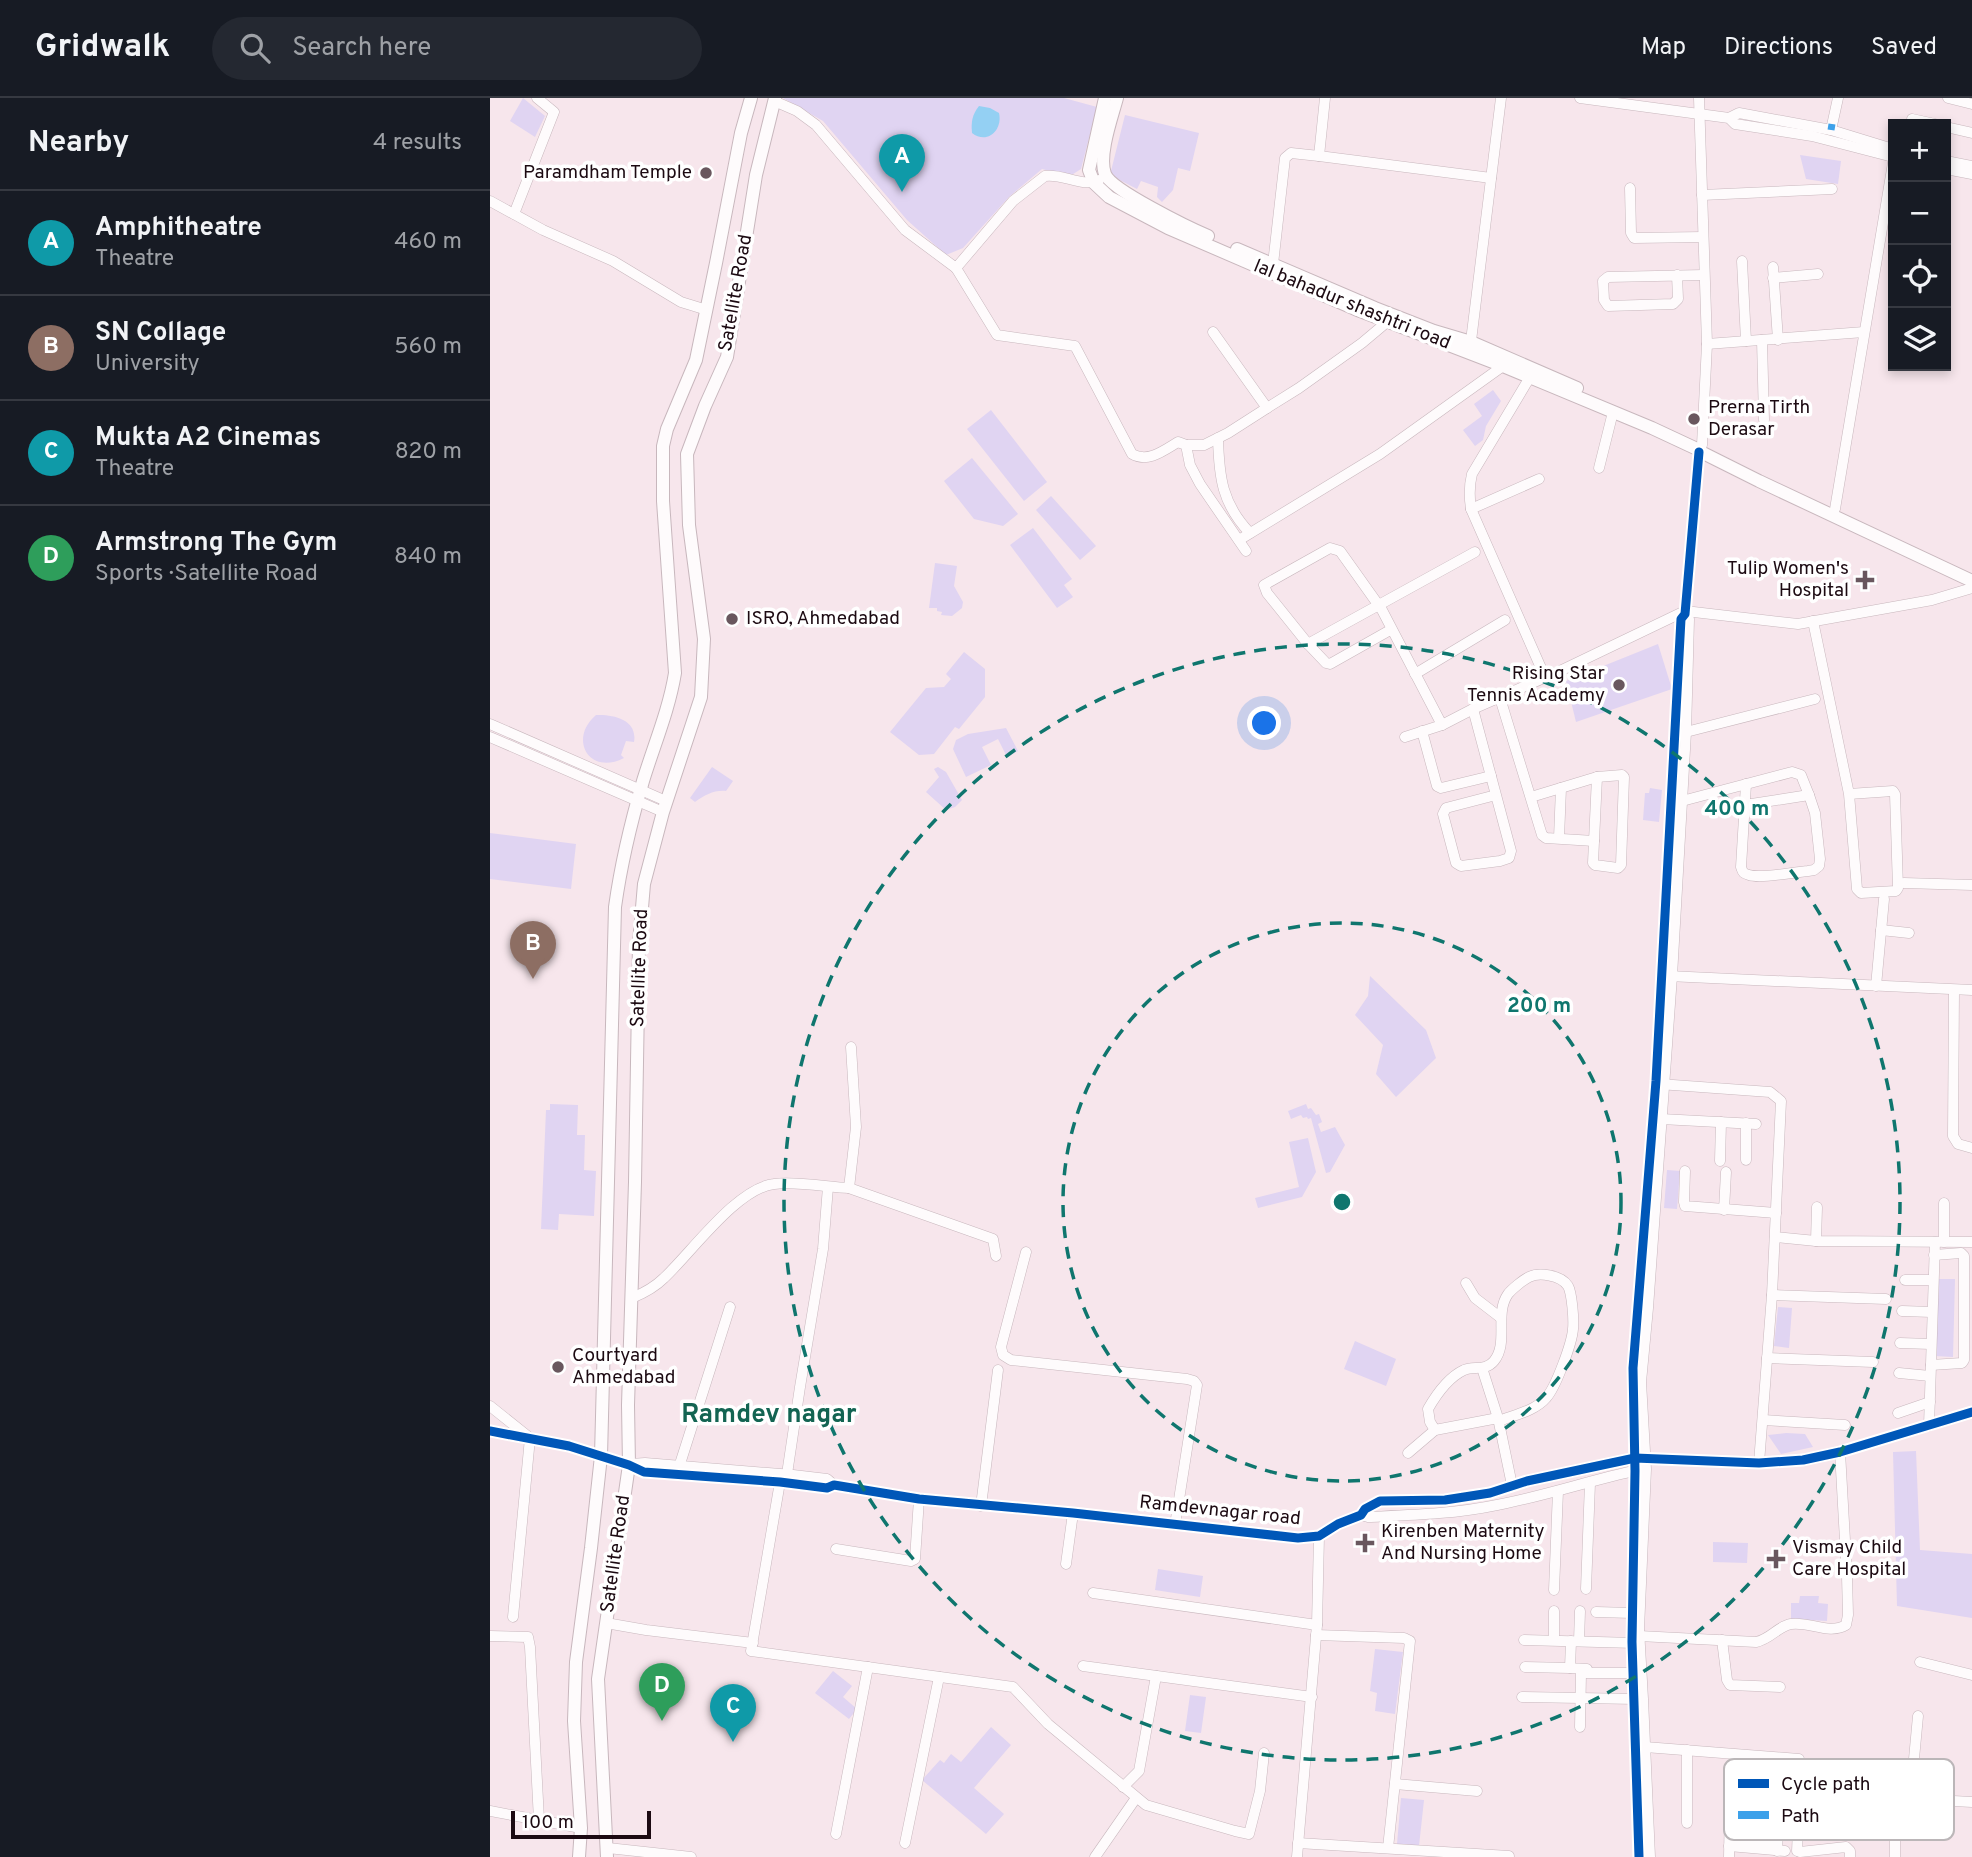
<!DOCTYPE html>
<html lang="en">
<head>
<meta charset="utf-8">
<style>
	:root { --surface:#171b24; --page:#242831; --text:#f1f3f6; --muted:#9ea1a6; --line:#363941; --accent:#b4adb2 }
	body { margin:0; font-family:Overpass,sans-serif; background:var(--page); color:var(--text) }
	.controls { position:absolute; right:21px; top:21px; display:grid; overflow:hidden; border-radius:0px; box-shadow:0 4px 10px #0003 }
	.controls button { width:63px; height:63px; display:grid; place-items:center; padding:0; border:0; border-bottom:2px solid var(--line); background:var(--surface); color:var(--text); font:35px sans-serif }
	.scale { position:absolute; left:21px; bottom:18px; width:140px; box-sizing:border-box; padding-left:7px; border:4px solid #1c0a12; border-top:0; font-size:19px; line-height:24px; white-space:nowrap; color:#1c0a12; -webkit-text-stroke:5px #fff; paint-order:stroke }
	.you { position:absolute; left:775px; top:626px; width:24px; height:24px; margin:-18px; border:5px solid #fff; border-radius:50%; background:#1a73e8; box-shadow:0 0 0 10px #1a73e833 }
	.badge { display:grid; place-items:center; width:46px; height:46px; border-radius:50%; background:var(--accent); color:#fff; font-size:23px; font-weight:700 }
	.pin { position:absolute; translate:-50% -58px; filter:drop-shadow(0 2px 4px #0008) }
	.pin::after { content:''; position:absolute; top:37px; width:24px; height:21px; background:inherit; clip-path:polygon(0 0,100% 0,50% 100%) }
	.list { margin:0; padding:0; list-style:none }
	h2 { display:flex; justify-content:space-between; align-items:center; height:91px; margin:0; padding:0 28px; font-size:30px }
	h2 small { font-size:23px; font-weight:400; color:var(--muted) }
	.list li { display:grid; grid-template-columns:46px 1fr auto; gap:21px; align-items:center; box-sizing:border-box; height:105px; padding:0 28px; border-top:2px solid var(--line) }
	.list b { display:block; font-size:26px; white-space:nowrap }
	.list p { margin:0; font-size:23px; white-space:nowrap; color:var(--muted) }
	.list em { font-size:23px; font-style:normal; color:var(--muted) }
	.icon { flex:none; width:38px; height:38px; fill:none; stroke:currentColor; stroke-width:2; stroke-linecap:round; stroke-linejoin:round }
	.map { position:relative; flex:none; width:1482px; height:1759px; overflow:hidden }
	header { display:flex; align-items:center; gap:42px; box-sizing:border-box; height:98px; padding:0 35px; background:var(--surface); border-bottom:2px solid var(--line) }
	header strong { font-size:33px }
	nav { display:flex; gap:38px; margin-inline-start:auto; font-size:24px }
	.search { width:490px; height:63px; background:var(--page); display:flex; align-items:center; gap:18px; box-sizing:border-box; padding:0 24px; border-radius:38px; color:var(--muted); font-size:26px }
	main { display:flex }
	aside { flex:1; background:var(--surface) }
	.map>svg:first-child { display:block }
</style>
</head>
<body>
<header>
<strong>Gridwalk</strong>
<div class="search"><svg class="icon" aria-label="search" viewBox="0 0 24 24"><circle cx="10" cy="10" r="6"/><path d="M15 15l6 6"/></svg>Search here</div>
<nav><a>Map</a><a>Directions</a><a>Saved</a></nav>
</header>
<main>
<aside>
<h2>Nearby<small>4 results</small></h2>
<ul class="list">
<li><span class="badge" style="background:#0f9aa8">A</span><div><b>Amphitheatre</b><p>Theatre</p></div><em>460 m</em></li>
<li><span class="badge" style="background:#8d6e63">B</span><div><b>SN Collage</b><p>University</p></div><em>560 m</em></li>
<li><span class="badge" style="background:#0f9aa8">C</span><div><b>Mukta A2 Cinemas</b><p>Theatre</p></div><em>820 m</em></li>
<li><span class="badge" style="background:#2e9e5b">D</span><div><b>Armstrong The Gym</b><p>Sports · Satellite Road</p></div><em>840 m</em></li>
</ul>
</aside>
<div class="map">
<svg width="1482" height="1759" viewBox="0 0 1482 1759">
	<rect width="100%" height="100%" fill="#f7e6ec"/>
	<g fill="#e0d4f2">
		<path d="M33,0l22,18 -10,21 -25,-16z"/>
		<path d="M293,0h281l33,9 -16,62 -11,7 -28,-7 -33,28 -46,51 -17,7 -39,-35 -84,-99z"/>
		<path d="M635,17l74,18 -9,38 -12,-3 -5,22 -11,12 -5,-5 1,-10 -17,-6 -4,8 -27,-14z"/>
		<path d="M1310,57l41,6 -3,23 -32,-5z"/>
		<path d="M1003,292l8,11 -15,25 -3,14 -8,6 -12,-16 19,-14 -8,-12z"/>
		<path d="M501,312l56,72 -23,19 -57,-72z"/>
		<path d="M482,360l46,56 -15,12 -29,-7 -30,-38z"/>
		<path d="M561,398l45,50 -16,14 -44,-50z"/>
		<path d="M543,430l39,51 -8,6 9,12 -16,11 -47,-63z"/>
		<path d="M445,465l22,3 -3,20 9,16 -1,6 -10,8 -11,-1 1,-3 -5,-1v-3h-8z"/>
		<path d="M1168,546l14,45 -96,33 -10,-41z"/>
		<path d="M474,554l21,17v28l-26,32 -4,-2 -21,27 -15,1 -29,-23 36,-44 18,-1 7,-8 -5,-5z"/>
		<path d="M106,617c18,-1 42,5 38,27l-8,-1 -5,14 3,3c-35,18 -56,-19 -28,-43z"/>
		<path d="M516,630l12,23 -11,6 -9,-18 -16,8 9,18 -25,12 -13,-28 3,-9 12,-6z"/>
		<path d="M222,669l21,14 -7,10c-12,-1 -21,4 -31,11l-5,-4z"/>
		<path d="M448,669l8,5 16,28 -7,7 -9,3 -20,-18 13,-15 -5,-8z"/>
		<path d="M1160,690l12,2 -3,32 -16,-2 2,-27h4z"/>
		<path d="M0,735l86,11 -5,45 -81,-10z"/>
		<path d="M880,878l56,54 10,28 -40,39 -20,-23 7,-29 -28,-30 13,-19z"/>
		<path d="M60,1006l28,1 -1,30h8l-1,35 12,1 -2,45 -35,-2 -1,16 -17,-1 5,-119h4z"/>
		<path d="M816,1006l2,5 3,-1 5,7 3,-1 3,8 -4,2 3,8 14,-5 10,18 -15,27 -4,1 -15,-55 -3,1 -1,-2 -4,1 -2,-3 -10,4 -3,-8z"/>
		<path d="M818,1040l8,34 -14,25 -44,11 -3,-10 44,-11 -10,-45z"/>
		<path d="M1177,1072l13,1 -3,38 -13,-1z"/>
		<path d="M1447,1181h18l-2,78 -18,-1z"/>
		<path d="M1288,1209l14,1 -3,40 -15,-2z"/>
		<path d="M865,1243l41,18 -10,27 -42,-17z"/>
		<path d="M1296,1335l19,1 8,13 -32,7 -13,-19z"/>
		<path d="M1426,1353l4,99 52,4v64l-75,-12 -4,-154z"/>
		<path d="M1223,1444l35,1 -1,20 -34,-1z"/>
		<path d="M668,1471l45,7 -3,21 -45,-7z"/>
		<path d="M1310,1498h19l-1,7 10,1 -1,17 -36,-2v-16h8z"/>
		<path d="M885,1551l28,3 -8,62 -20,-3 2,-18 -7,-2z"/>
		<path d="M343,1573l19,15 -9,11 14,12 -8,10 -34,-26z"/>
		<path d="M700,1597l16,2 -5,36 -16,-2z"/>
		<path d="M501,1629l20,18 -37,43 30,26 -18,20 -64,-54 18,-20 4,3 7,-9 10,8z"/>
		<path d="M911,1700l23,2 -5,46 -22,-2z"/>
	</g>
	<path fill="#94d0f3" d="M489,8l11,2 9,5c4,17 -12,32 -27,20 -1,-11 0,-18 7,-27z"/>
	<g fill="none" stroke-linecap="round" stroke-linejoin="round">
		<defs>
			<g id="minor">
				<path d="M835,0l-6,58 172,22"/>
				<path d="M1090,0l149,20 6,6 77,12 81,21"/>
				<path d="M1209,0l8,246 -5,101"/>
				<path d="M1458,0l24,6"/>
				<path d="M284,3l23,10 19,14 89,105 51,38 57,-67 32,-25c18,-3 37,12 54,4"/>
				<path d="M1239,20l10,-5 92,17 62,19"/>
				<path d="M1422,21l23,5"/>
				<path d="M1456,29l26,6"/>
				<path d="M1341,32l7,-32"/>
				<path d="M1456,63l26,5"/>
				<path d="M1456,71l26,5"/>
				<path d="M1140,90l1,45 3,5 69,-1"/>
				<path d="M1212,97l130,-6"/>
				<path d="M0,103l53,29 70,31 68,41 26,8"/>
				<path d="M24,116l40,-102 -17,-14"/>
				<path d="M1252,163l4,80"/>
				<path d="M783,166l12,-106 6,-5 28,3"/>
				<path d="M1283,169l5,73"/>
				<path d="M466,170l41,67 78,11 57,108c16,9 31,-3 46,-12l8,3 4,20 10,19 46,67"/>
				<path d="M1187,177l1,24 -5,5 -65,2 -4,-6 -1,-19 5,-4 96,-2"/>
				<path d="M1283,180l45,-4"/>
				<path d="M1272,242l2,80"/>
				<path d="M1217,246l157,-12"/>
				<path d="M980,251l31,-251"/>
				<path d="M1040,279l-58,97c-3,12 -3,22 -1,35l74,168"/>
				<path d="M777,310l32,-20 63,-45 25,-21"/>
				<path d="M728,340c1,39 4,66 32,95"/>
				<path d="M696,347h18l24,-12 39,-25 -54,-76"/>
				<path d="M1109,370l14,-56"/>
				<path d="M981,411l68,-30"/>
				<path d="M1345,411l58,-346"/>
				<path d="M749,442l141,-86 123,-88"/>
				<path d="M1323,523l36,173 8,95 4,4 35,-2 2,-3 -3,-94 -2,-3 -44,3"/>
				<path d="M902,531l-62,35 -4,-1 -18,-19 -41,-51 -3,-8 66,-37 10,3 42,59 60,115"/>
				<path d="M818,546l167,-92"/>
				<path d="M925,576l90,-54"/>
				<path d="M1010,600l42,137 4,3 48,3 3,-64"/>
				<path d="M983,611l38,142 -2,7 -9,3 -39,5 -5,-3 -13,-49 3,-6 50,-13"/>
				<path d="M0,626l176,77"/>
				<path d="M932,633l15,55 4,2 50,-12"/>
				<path d="M1196,634l129,-33"/>
				<path d="M0,639l173,75"/>
				<path d="M915,639l37,-12 31,-16 89,-39 123,-59 113,13 134,-24 40,-12"/>
				<path d="M1041,699l66,-20 25,-2 2,2 -3,88 -3,3 -23,-3 -2,-2 1,-22"/>
				<path d="M1192,703l110,-29 9,3 8,20"/>
				<path d="M1255,707l64,-10 6,18 5,46 -1,7 -5,4 -6,1c-14,1 -47,8 -59,4 -7,-2 -6,-3 -8,-8l5,-83"/>
				<path d="M1069,740l2,-50"/>
				<path d="M1414,785l68,2"/>
				<path d="M1391,832l28,3"/>
				<path d="M1178,878l304,14"/>
				<path d="M1386,888l8,-87"/>
				<path d="M1464,892l-1,146 5,8 14,4"/>
				<path d="M1169,986l111,8 11,9 -9,194 -13,168"/>
				<path d="M1171,1021l95,5"/>
				<path d="M1256,1062v-37"/>
				<path d="M1230,1063l1,-39"/>
				<path d="M1195,1073l-1,31 1,4 91,7"/>
				<path d="M359,1090l144,51 3,17"/>
				<path d="M1234,1112l2,-38"/>
				<path d="M1285,1139l41,4 156,1"/>
				<path d="M1326,1143l1,-34"/>
				<path d="M1454,1144v-39"/>
				<path d="M536,1154l-25,95 2,8 8,5 176,19 7,2 3,4 -22,140"/>
				<path d="M1415,1182h28"/>
				<path d="M976,1185l9,15 26,20"/>
				<path d="M1282,1197l114,4"/>
				<path d="M142,1200c12,-5 23,-11 32,-20 27,-25 73,-90 110,-94 20,-3 54,3 75,4l7,-61 -5,-80"/>
				<path d="M1412,1213l30,1"/>
				<path d="M1410,1245l31,1"/>
				<path d="M1277,1260l106,4"/>
				<path d="M1441,1267l31,-2 2,-3v-104l-3,-3 -27,2"/>
				<path d="M992,1270l16,50 14,67"/>
				<path d="M1409,1275l31,3"/>
				<path d="M0,1308l40,32 -17,179"/>
				<path d="M1408,1315l32,-11"/>
				<path d="M1008,1320l-63,12 -5,-8 -2,-13c8,-14 21,-32 36,-39 10,-4 22,1 30,-9 15,-18 0,-47 14,-67 4,-5 15,-14 21,-17 10,-5 32,-2 39,9 4,7 6,34 5,43 -1,14 -17,58 -27,69 -11,13 -32,17 -47,23"/>
				<path d="M1273,1322l82,5"/>
				<path d="M1439,1328l6,-184"/>
				<path d="M0,1333l79,15 60,19 15,7 136,10 47,6 7,-3 85,14 154,14 225,25 21,-2 19,-12 23,-9 4,-6 15,-8 65,-1 45,-7 37,-12 108,-23 124,5 44,-3 37,-8 132,-40"/>
				<path d="M918,1355l27,-23"/>
				<path d="M141,1366l14,-1 148,12 34,4 7,6"/>
				<path d="M189,1369l51,-160"/>
				<path d="M297,1376l13,-87 23,-138 5,-62"/>
				<path d="M290,1384l-29,169 262,36 35,37 98,81 89,26 14,3 11,-43 4,-38"/>
				<path d="M491,1408l17,-136"/>
				<path d="M871,1417l7,2c44,-2 86,-3 129,-12 48,-9 94,-25 141,-35"/>
				<path d="M346,1451l75,12 4,-2 4,-60"/>
				<path d="M576,1466l7,-51"/>
				<path d="M1096,1491l4,-106"/>
				<path d="M1064,1492l4,-99"/>
				<path d="M603,1495l224,32"/>
				<path d="M1106,1514l36,1"/>
				<path d="M116,1525l40,7 107,13"/>
				<path d="M826,1537l88,3 6,3 -22,207"/>
				<path d="M0,1538l38,1 2,10 9,173"/>
				<path d="M1149,1538l117,6c15,-3 22,-16 35,-18 18,-3 38,11 55,1l2,-10 -1,-39 -7,-124"/>
				<path d="M1034,1542l111,3"/>
				<path d="M1064,1542v-29"/>
				<path d="M1232,1542l5,40 3,5 50,2"/>
				<path d="M1081,1543l-1,27 17,1"/>
				<path d="M1089,1543l1,-30"/>
				<path d="M1430,1564l52,13"/>
				<path d="M593,1568l229,31"/>
				<path d="M1035,1569l45,1"/>
				<path d="M1032,1599l114,2"/>
				<path d="M1428,1618l-7,75 1,7 5,1 55,3"/>
				<path d="M1090,1629l1,-54h51"/>
				<path d="M1155,1649l154,12"/>
				<path d="M1197,1652v73"/>
				<path d="M905,1686l82,7"/>
				<path d="M633,1689l16,-16 17,-95"/>
				<path d="M1378,1712l22,4 5,5v38"/>
				<path d="M0,1713l91,17"/>
				<path d="M346,1736l32,-167"/>
				<path d="M1240,1740l47,5"/>
				<path d="M415,1745l34,-166"/>
				<path d="M808,1745l211,13"/>
				<path d="M1239,1748l56,5"/>
				<path d="M118,1750l83,9"/>
				<path d="M1307,1753c1,-11 -1,-46 13,-48 8,-1 20,2 29,3"/>
				<path d="M1310,1754l46,-5 4,4v6"/>
				<path d="M605,1759l41,-59"/>
				<path d="M807,1759l20,-232 2,-89"/>
				<path d="M1149,1759l-7,-215 3,-171 -2,-103 23,-287 25,-462 4,-5 14,-162"/>
				<path d="M1160,1759l-7,-158 -4,-70 7,-160 -5,-87 7,-74 24,-332 14,-244 3,-113 -4,-5"/>
				<path d="M1239,1759l1,-54 2,-6c12,-7 33,-6 45,1l2,12 -2,41"/>
			</g>
			<g id="major">
				<path d="M615,0l-16,72 5,13 15,14 59,31 192,83 143,55 149,62 45,21"/>
				<path d="M627,0c-5,19 -19,57 -12,76 6,16 84,54 103,62"/>
				<path d="M747,151l138,59 59,23 37,11 106,46"/>
				<path d="M1211,354l58,29 213,100"/>
				<path d="M89,1759l2,-29 -7,-107 2,-59 15,-114 10,-92 14,-549c6,-43 16,-85 28,-126 11,-36 26,-71 32,-108l-12,-172v-55l4,-17 29,-69 20,-97 25,-130 10,-35"/>
				<path d="M117,1759l-9,-178 31,-214 -1,-60 7,-223 4,-239 5,-59 19,-72 38,-115 3,-58 -15,-114 -2,-71 18,-48 22,-49 29,-182 19,-77"/>
			</g>
		</defs>
		<use href="#minor" stroke="#c8b7bd" stroke-width="11"/>
		<use href="#major" stroke="#c8b7bd" stroke-width="14"/>
		<use href="#minor" stroke="#fefbfc" stroke-width="10"/>
		<use href="#major" stroke="#fefbfc" stroke-width="12"/>
		<path stroke="#3da1ea" stroke-width="7" stroke-dasharray="14 7" stroke-linecap="butt" d="M1341,32l1,-6"/>
		<defs>
			<g id="cycleway">
				<path d="M0,1333l79,15 60,19 15,7 136,10 47,6 7,-3 85,14 154,14 225,25 21,-2 19,-12 23,-9 4,-6 15,-8 65,-1 45,-7 37,-12 108,-23 124,5 44,-3 37,-8 132,-40"/>
				<path d="M1149,1759l-7,-215 3,-171 -2,-103 23,-287 25,-462 4,-5 14,-162"/>
			</g>
		</defs>
		<use href="#cycleway" stroke="#fff" stroke-width="13"/>
		<use href="#cycleway" stroke="#0057b8" stroke-width="9"/>
	</g>
	<g fill="none" stroke="#0f766e" stroke-width="3.5" stroke-dasharray="12 9">
		<circle cx="852" cy="1104" r="279"/>
		<circle cx="852" cy="1104" r="558"/>
	</g>
	<g fill="#69575e" stroke="#fff" stroke-width="2.5">
		<circle cx="216" cy="75" r="7"/>
		<circle cx="1204" cy="321" r="7"/>
		<path d="M1371.5 471.5h7v7h7v7h-7v7h-7v-7h-7v-7h7z"/>
		<circle cx="242" cy="521" r="7"/>
		<circle cx="1129" cy="587" r="7"/>
		<circle cx="68" cy="1269" r="7"/>
		<path d="M871.5 1434.5h7v7h7v7h-7v7h-7v-7h-7v-7h7z"/>
		<path d="M1282.5 1450.5h7v7h7v7h-7v7h-7v-7h-7v-7h7z"/>
	</g>
	<g text-anchor="middle" dominant-baseline="central" stroke-width="7" stroke-linejoin="round" paint-order="stroke">
		<g font-size="19" fill="#1c0a12" stroke="#fff" text-anchor="start">
			<text x="202" y="75" text-anchor="end">Paramdham Temple</text>
			<text x="1218" y="310">Prerna Tirth<tspan x="1218" dy="22">Derasar</tspan></text>
			<text x="1359" y="471" text-anchor="end">Tulip Women's<tspan x="1359" dy="22">Hospital</tspan></text>
			<text x="256" y="521">ISRO, Ahmedabad</text>
			<text x="1115" y="576" text-anchor="end">Rising Star<tspan x="1115" dy="22">Tennis Academy</tspan></text>
			<text x="82" y="1258">Courtyard<tspan x="82" dy="22">Ahmedabad</tspan></text>
			<text x="891" y="1434">Kirenben Maternity<tspan x="891" dy="22">And Nursing Home</tspan></text>
			<text x="1302" y="1450">Vismay Child<tspan x="1302" dy="22">Care Hospital</tspan></text>
		</g>
		<g font-size="19" fill="#1c0a12" stroke="#fff">
			<text transform="translate(246 195) rotate(-80)">Satellite Road</text>
			<text transform="translate(862 207) rotate(22)">lal bahadur shashtri road</text>
			<text transform="translate(150 870) rotate(-88)">Satellite Road</text>
			<text transform="translate(730 1413) rotate(6)">Ramdevnagar road</text>
			<text transform="translate(126 1456) rotate(-82)">Satellite Road</text>
		</g>
		<g font-size="26" font-weight="bold" fill="#136452" stroke="#fff">
			<text x="279" y="1317">Ramdev nagar</text>
		</g>
	</g>
	<rect x="1234" y="1661" width="230" height="81" rx="10" fill="#fff" stroke="#bbb6b8" stroke-width="2"/>
	<rect x="1248" y="1681" width="31" height="9" fill="#0057b8"/>
	<rect x="1248" y="1713" width="31" height="8" fill="#3da1ea"/>
	<g font-size="19" fill="#1c0a12">
		<text x="1291" y="1692">Cycle path</text>
		<text x="1291" y="1724">Path</text>
	</g>
	<circle cx="852" cy="1104" r="10" fill="#0f766e" stroke="#fff" stroke-width="3.5"/>
	<g font-size="21" text-anchor="middle" font-weight="bold" fill="#0f766e" stroke="#fff" stroke-width="7" stroke-linejoin="round" paint-order="stroke">
		<text x="1247" y="717">400 m</text>
		<text x="1049" y="914">200 m</text>
	</g>
</svg>
<div class="controls">
<button>+</button>
<button>−</button>
<button><svg class="icon" aria-label="locate" viewBox="0 0 24 24"><circle cx="12" cy="12" r="6"/><path d="M12 2v4M12 18v4M2 12h4M18 12h4"/></svg></button>
<button><svg class="icon" aria-label="layers" viewBox="0 0 24 24"><path d="M12 4l9 5-9 5-9-5zM3 14l9 5 9-5"/></svg></button>
</div>
<div class="scale">100 m</div>
<div class="you"></div>
<div class="pin badge" style="left:412px;top:94px;background:#0f9aa8">A</div>
<div class="pin badge" style="left:43px;top:881px;background:#8d6e63">B</div>
<div class="pin badge" style="left:243px;top:1644px;background:#0f9aa8">C</div>
<div class="pin badge" style="left:172px;top:1623px;background:#2e9e5b">D</div>
</div>
</main>
</body>
</html>
